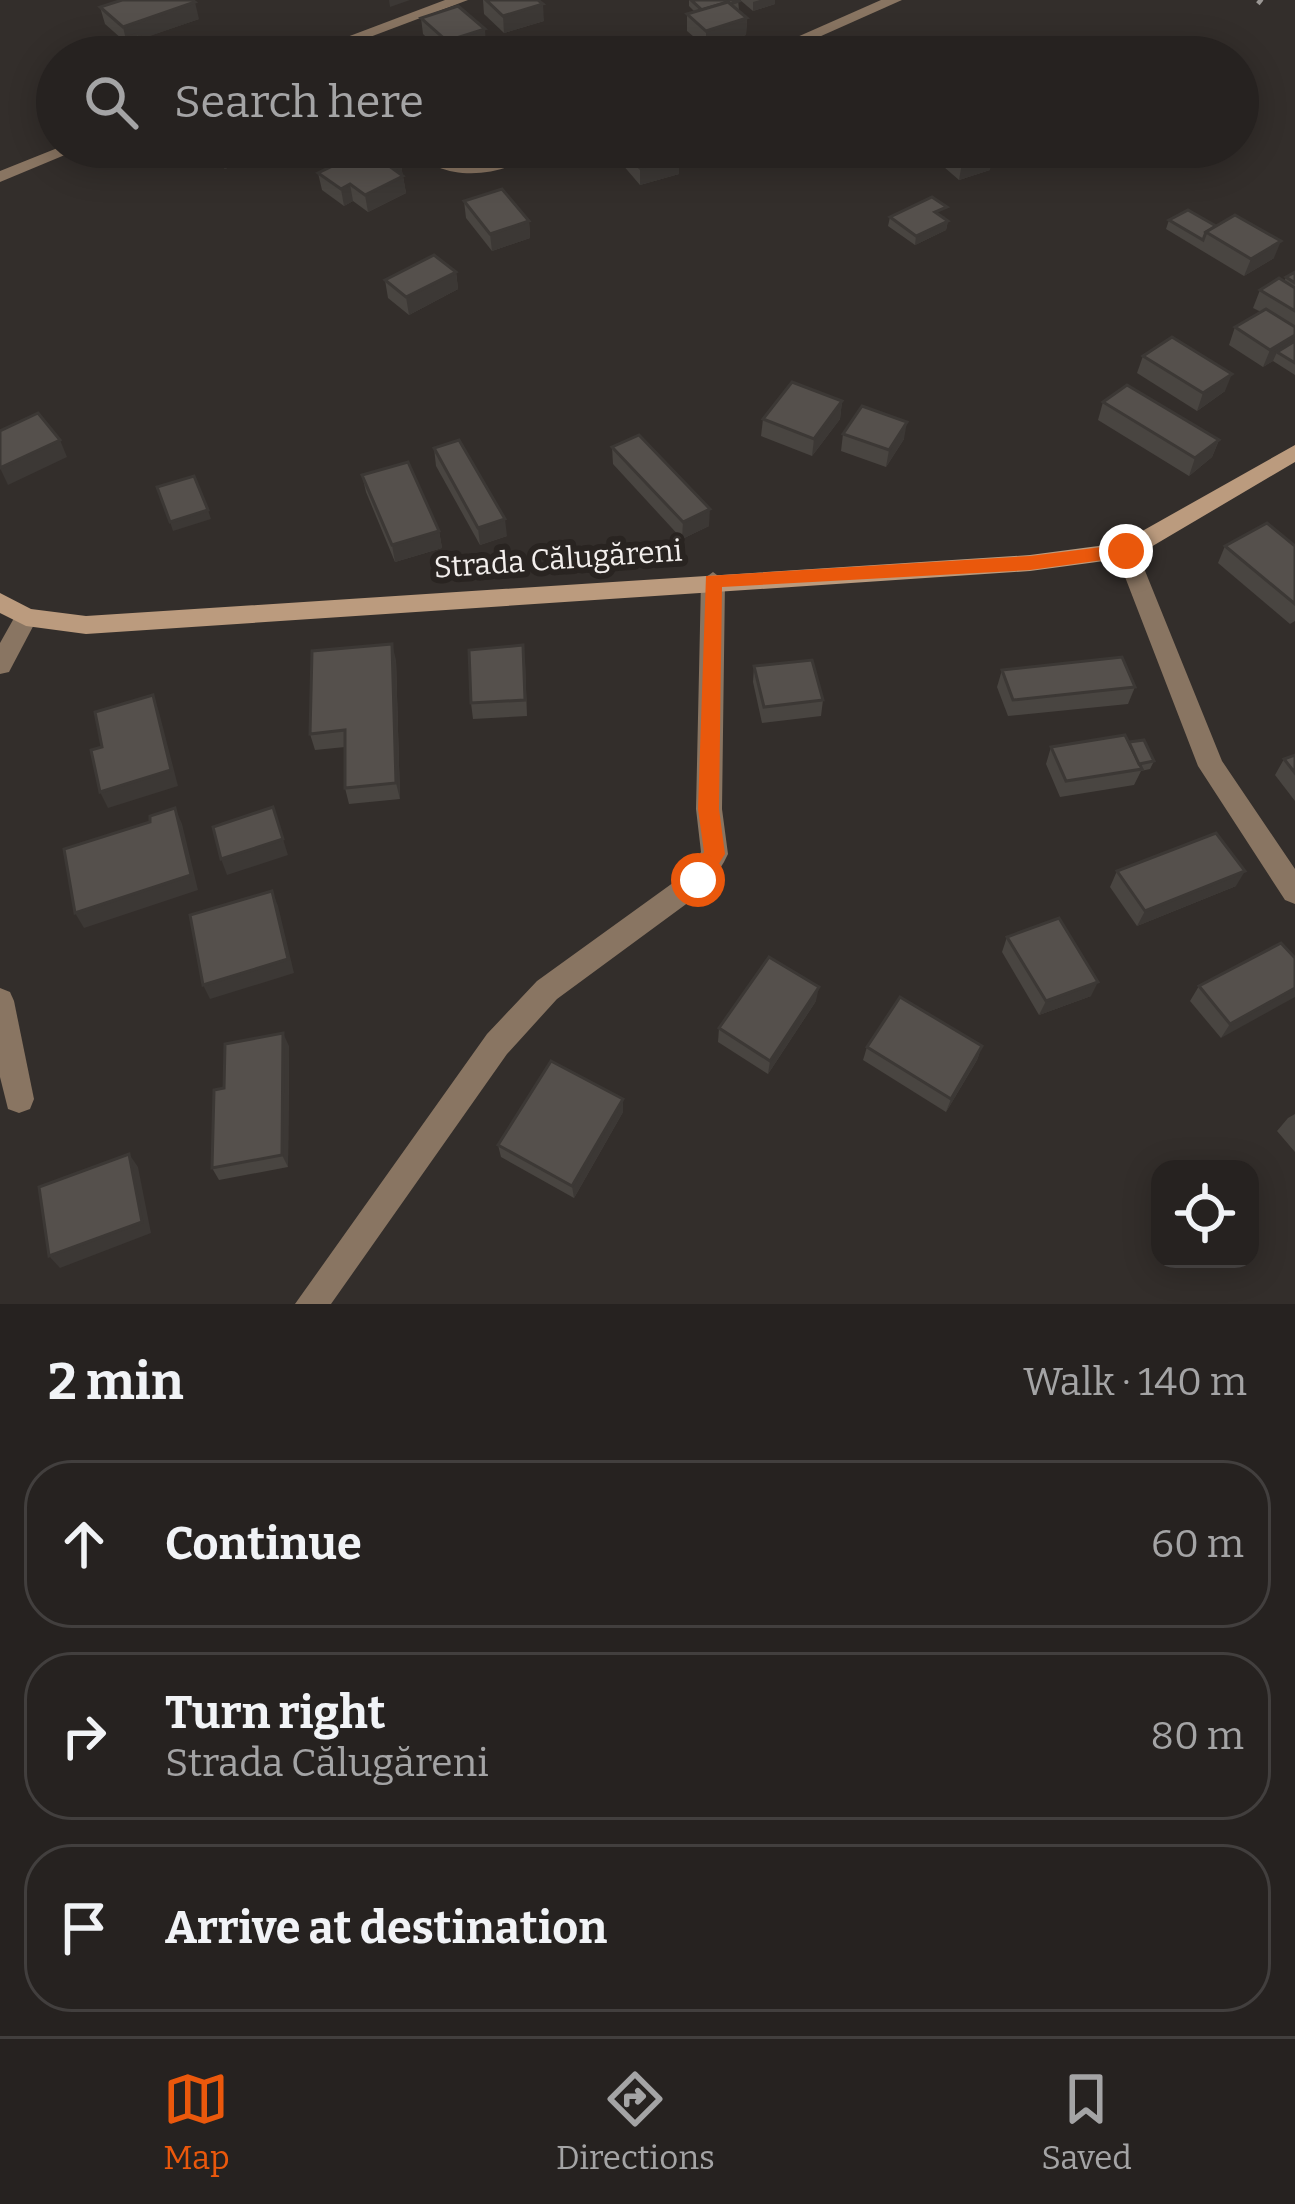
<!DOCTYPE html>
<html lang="en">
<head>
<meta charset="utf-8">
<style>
	:root { --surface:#262220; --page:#322f2d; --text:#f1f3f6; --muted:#a4a4a5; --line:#423f3e; --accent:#ea580c }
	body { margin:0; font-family:Bitter,serif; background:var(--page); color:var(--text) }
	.controls { position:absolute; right:36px; bottom:36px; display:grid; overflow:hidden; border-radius:24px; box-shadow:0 6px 30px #0003 }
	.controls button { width:108px; height:108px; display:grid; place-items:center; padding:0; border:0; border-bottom:3px solid var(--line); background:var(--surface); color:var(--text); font:60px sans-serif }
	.stop { position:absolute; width:36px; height:36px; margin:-27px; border:9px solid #ea580c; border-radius:50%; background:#fff }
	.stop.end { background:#ea580c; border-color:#fff; box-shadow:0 3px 12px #0008 }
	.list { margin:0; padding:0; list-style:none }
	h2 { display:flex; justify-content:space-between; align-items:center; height:156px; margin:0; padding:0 48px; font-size:51px }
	h2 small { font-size:39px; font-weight:400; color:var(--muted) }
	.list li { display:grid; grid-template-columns:78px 1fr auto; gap:36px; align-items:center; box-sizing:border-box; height:168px; margin:0 24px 24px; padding:0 24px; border:3px solid var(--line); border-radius:48px }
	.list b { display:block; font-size:45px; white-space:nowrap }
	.list p { margin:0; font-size:39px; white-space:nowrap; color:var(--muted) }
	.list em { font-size:39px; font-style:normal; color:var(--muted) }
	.icon { flex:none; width:66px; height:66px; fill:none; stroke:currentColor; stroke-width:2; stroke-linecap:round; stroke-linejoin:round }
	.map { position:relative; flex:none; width:1295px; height:1304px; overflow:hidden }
	.search { position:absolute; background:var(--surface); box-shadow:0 6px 30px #0003; left:36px; right:36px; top:36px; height:132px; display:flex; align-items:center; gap:30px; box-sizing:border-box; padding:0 42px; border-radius:66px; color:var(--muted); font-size:45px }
	.sheet { height:732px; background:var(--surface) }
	nav { display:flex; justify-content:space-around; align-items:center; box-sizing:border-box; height:168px; border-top:3px solid var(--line); background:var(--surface); font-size:33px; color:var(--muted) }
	nav a { display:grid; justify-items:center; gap:6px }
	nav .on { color:var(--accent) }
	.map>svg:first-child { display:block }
</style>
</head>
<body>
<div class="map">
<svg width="1295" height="1304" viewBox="0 0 1295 1304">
	<rect width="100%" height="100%" fill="#332e2b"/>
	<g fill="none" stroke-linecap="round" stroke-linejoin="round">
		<path stroke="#9b9794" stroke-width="6" stroke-dasharray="4.5 4.5" stroke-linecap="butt" d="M1258,0l5,4"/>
		<g fill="#897562" fill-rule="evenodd">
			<path d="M445,0h23l-151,57h-23z"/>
			<path d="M881,0h21l-128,57h-22z"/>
			<path d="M60,147h24l-84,35v-11z"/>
			<path d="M408,147c30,0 29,15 53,17 29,2 54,-17 84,-17 -40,31 -100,39 -137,0z"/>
			<path d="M1126,543l11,8 85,210 73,108v35l-10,-4 -87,-134 -83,-215z"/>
			<path d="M713,572l12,9 -3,228 6,45 -4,8 -16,26 -151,111 -50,55 -176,250h-36l192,-270 50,-53 151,-109 13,-20 -5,-43 5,-228z"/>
			<path d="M26,608l12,9 -29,55 -9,2v-31l18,-32z"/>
			<path d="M0,988l10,4 4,9 20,98 -4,10 -11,4 -11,-4 -8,-32z"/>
		</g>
		<path fill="#bb9b7e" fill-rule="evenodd" d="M1295,445v17l-161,95 -104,14 -944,63 -60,-8 -26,-13v-20l31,16 55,7 944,-61 91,-12z"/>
	</g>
	<g fill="#494541">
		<path d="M483,0h55l6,21 -40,12 -20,-19z"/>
		<path d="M689,0h49l1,10h-2l10,8 -1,17 -40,12 -19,-16v-17l8,-2 -6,-6z"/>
		<path d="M740,0h35v4l-22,7z"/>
		<path d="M100,7l99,12 -56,19 17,19h-80l-1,-4 43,-14 -17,-15z"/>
		<path d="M421,18l65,28 -39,11 -24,-23z"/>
		<path d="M203,147h66l1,4 -45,18z"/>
		<path d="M300,147h34l-22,9z"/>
		<path d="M616,147h54l9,27 -39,11 -24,-28z"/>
		<path d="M921,147h65l4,23 -31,10z"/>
		<path d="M400,160l6,33 -38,19 -15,-11 -9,5 -22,-16 -4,-17z"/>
		<path d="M464,201l65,20 1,17 -38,13 -26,-33z"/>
		<path d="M1188,210l86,48 -30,18 -78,-47 3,-9z"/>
		<path d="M945,216l-3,1 6,4 -2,9 -31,15 -27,-19 2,-9z"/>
		<path d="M456,272l2,17 -49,26 -21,-17 -3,-18z"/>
		<path d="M1295,272v103l-22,-14 -10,6 -34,-22 6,-18 26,-15 -8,-4 7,-18 24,-8 2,-5z"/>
		<path d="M1143,356l82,35 -28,20 -60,-38z"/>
		<path d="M842,401l-2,18 -28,37 -51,-20 2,-17z"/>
		<path d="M1103,402l116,38 -7,17 -23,19 -91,-56z"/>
		<path d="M843,434l61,5 -18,28 -45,-16z"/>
		<path d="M612,447l97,79 -27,13 -69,-75z"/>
		<path d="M434,448l73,88 -27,9 -44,-79z"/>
		<path d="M362,475l77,56 3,17 -47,14 -29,-70z"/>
		<path d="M1225,546h70v75l-5,3 -72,-61z"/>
		<path d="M396,660l4,139 -51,5 -4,-16v-41l-30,3 -5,-16z"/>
		<path d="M525,662l2,54 -54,3 -2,-16z"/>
		<path d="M754,666l69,34 -2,16 -59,7 -9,-41z"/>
		<path d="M1002,670l133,17 -7,17 -120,12 -11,-29z"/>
		<path d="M1129,742l25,19 -4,8 -9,2 -7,14 -74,12 -14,-33 5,-17z"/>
		<path d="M1295,755v46l-20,-26 9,-16z"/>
		<path d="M1117,871l119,15 -99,40 -27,-39z"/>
		<path d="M1007,937l84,59 -52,19 -37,-63z"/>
		<path d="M1295,958l-74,80 -31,-37 9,-15z"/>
		<path d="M816,1001l-48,73 -50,-32 1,-14z"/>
		<path d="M289,1046l-1,121 -69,13 -7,-12 12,-80z"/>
		<path d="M982,1046l-5,14 -31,52 -83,-52 4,-13z"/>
		<path d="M623,1112l-49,86 -73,-41 -3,-12z"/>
		<path d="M1295,1114v38l-18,-21 11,-13z"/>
	</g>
	<g fill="#3c3835">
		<path d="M389,0h21l-20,7z"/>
		<path d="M760,0h15v4l-22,7v-9z"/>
		<path d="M195,2l4,17 -72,25 -4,-17z"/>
		<path d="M543,4l1,17 -40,12 -1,-17z"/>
		<path d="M747,18l-1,17 -40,12v-16z"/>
		<path d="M485,29l1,17 -37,11 -2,-16z"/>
		<path d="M232,147h37l1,4 -45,18 -4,-18z"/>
		<path d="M310,147h24l-22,9z"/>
		<path d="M993,153l-3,17 -31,10 3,-17z"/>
		<path d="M679,157v17l-39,11v-17z"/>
		<path d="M400,160l6,33 -38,19 -3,-17 24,-29z"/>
		<path d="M350,184l3,17 -9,5 -3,-17z"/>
		<path d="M529,221l1,17 -38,13 -2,-17z"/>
		<path d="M948,221l-2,9 -31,15 1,-9z"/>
		<path d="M1281,241l-7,17 -30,18 7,-17z"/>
		<path d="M456,272l2,17 -49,26 -3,-18z"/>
		<path d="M1295,335v10l-18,7 -4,9 -10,6 7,-17z"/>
		<path d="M1232,374l-7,17 -28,20 6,-18z"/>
		<path d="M842,401l-2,18 -28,37 2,-17z"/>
		<path d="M907,422l-3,17 -18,28 3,-17z"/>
		<path d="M60,440l7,17 -59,28 -8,-17z"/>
		<path d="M1219,440l-7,17 -23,19 6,-18z"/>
		<path d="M710,509l-1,17 -27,13 1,-17z"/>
		<path d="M208,510l3,9 -38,12 -3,-9z"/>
		<path d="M505,519l2,17 -27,9 -2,-17z"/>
		<path d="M439,531l3,17 -47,14 -3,-17z"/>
		<path d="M392,644l4,16 4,139 -4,-16z"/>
		<path d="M153,695l6,17 19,74 -70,22 -8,-16z"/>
		<path d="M273,807l15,48 -61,20 -6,-16z"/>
		<path d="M175,808l7,16 16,66 -114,38 -9,-15z"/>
		<path d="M1245,871l-9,15 -99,40 8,-15z"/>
		<path d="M272,891l6,15 16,67 -84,26 -7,-14z"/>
		<path d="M1098,982l-7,14 -52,19 7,-14z"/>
		<path d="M819,987l-3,14 -48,73 2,-13z"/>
		<path d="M1295,988v9l-74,41 9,-14z"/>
		<path d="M283,1033l6,13 -1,121 -6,-12z"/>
		<path d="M982,1046l-5,14 -31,52 5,-13z"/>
		<path d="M623,1099v13l-49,86 -2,-12z"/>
		<path d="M129,1154l9,13 13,66 -91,35 -11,-12z"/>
	</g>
	<g fill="#55504c" stroke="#3c3835" stroke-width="3">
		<path d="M122,0h70l3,2 -72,25 -23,-20z"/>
		<path d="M486,0h52l5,4 -40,12z"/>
		<path d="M691,0h47l1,1 -9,3 -2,-2 -26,8z"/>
		<path d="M728,2l19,16 -41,13 -19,-17z"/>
		<path d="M458,6l27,23 -38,12 -26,-23z"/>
		<path d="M138,34l21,20 -9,3h-68l-3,-4z"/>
		<path d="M496,45l12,12 -51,-1z"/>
		<path d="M602,47l12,10h-45z"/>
		<path d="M870,51l7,6h-25z"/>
		<path d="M372,147h9l19,13 -11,6 14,10 -38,19 -15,-11 -9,5 -23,-16z"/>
		<path d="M622,147h48l9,10 -39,11z"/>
		<path d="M943,147h43l7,6 -31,10z"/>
		<path d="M502,189l27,32 -39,13 -26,-33z"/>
		<path d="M932,197l15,10 -12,5 13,9 -32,15 -26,-19z"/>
		<path d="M1188,210l28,16 -10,6 -3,8 -34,-20z"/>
		<path d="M1235,215l46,26 -30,18 -45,-27z"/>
		<path d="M434,255l22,17 -50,25 -21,-17z"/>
		<path d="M1295,272v11l-9,-6z"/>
		<path d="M1279,278l16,10v23l-35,-21z"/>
		<path d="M1266,309l29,18v8l-25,15 -35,-23z"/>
		<path d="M1172,337l60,37 -29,19 -60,-37z"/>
		<path d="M1295,341v22l-18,-11z"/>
		<path d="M792,382l50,19 -28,38 -51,-20z"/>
		<path d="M1127,385l92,55 -24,18 -92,-56z"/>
		<path d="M862,406l45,16 -18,28 -46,-16z"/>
		<path d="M38,413l22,27 -60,28v-37z"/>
		<path d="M639,435l71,74 -27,13 -71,-75z"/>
		<path d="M459,440l46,79 -27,9 -44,-80z"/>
		<path d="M408,462l31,69 -47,14 -30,-70z"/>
		<path d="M194,476l14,34 -38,12 -13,-35z"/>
		<path d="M1267,523l28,23v58l-70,-58z"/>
		<path d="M392,644l4,139 -51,5v-58l-35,4 2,-83z"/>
		<path d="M523,645l2,55 -54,3 -2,-53z"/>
		<path d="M1122,657l13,30 -122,13 -11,-30z"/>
		<path d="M812,660l11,40 -59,7 -10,-41z"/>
		<path d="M153,695l18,75 -71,22 -9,-42 11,-3 -7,-35z"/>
		<path d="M1125,735l17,34 -76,12 -15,-34z"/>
		<path d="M1144,740l10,21 -15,3 -10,-22z"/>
		<path d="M1295,755v18l-11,-14z"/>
		<path d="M273,807l10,32 -62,20 -8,-32z"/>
		<path d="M175,808l16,67 -116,38 -11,-64 86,-27v-6z"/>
		<path d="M1216,833l29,38 -100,40 -28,-40z"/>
		<path d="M272,891l16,68 -85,26 -13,-70z"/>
		<path d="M1059,918l39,64 -52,19 -39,-64z"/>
		<path d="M1281,943l14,15v30l-65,36 -31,-38z"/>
		<path d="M769,957l50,30 -49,74 -51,-33z"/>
		<path d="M900,997l82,49 -31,53 -84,-52z"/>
		<path d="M283,1033l-1,122 -70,13 2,-78 10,-2 1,-44z"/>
		<path d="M551,1061l72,38 -51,87 -74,-41z"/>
		<path d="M129,1154l13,68 -93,34 -10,-69z"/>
	</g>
	<path fill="#ea580c" d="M1126,544l9,7 -3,5 -102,14 -308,17 -3,222 6,45 -20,32h-15l-3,-6 17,-28 -6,-43 8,-233 324,-20z"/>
	<g text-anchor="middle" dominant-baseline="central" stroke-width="12" stroke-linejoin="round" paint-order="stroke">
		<g font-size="30" fill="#f2eeec" stroke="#292421">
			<text transform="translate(558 559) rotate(-4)">Strada Călugăreni</text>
		</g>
	</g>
</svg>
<div class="controls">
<button><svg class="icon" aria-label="locate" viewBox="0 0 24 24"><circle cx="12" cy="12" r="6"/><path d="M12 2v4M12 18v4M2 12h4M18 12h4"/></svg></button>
</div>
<div class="stop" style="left:698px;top:880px"></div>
<div class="stop end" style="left:1126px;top:551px"></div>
<div class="search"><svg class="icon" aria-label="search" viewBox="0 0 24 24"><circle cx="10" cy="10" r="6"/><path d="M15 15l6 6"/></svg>Search here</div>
</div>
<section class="sheet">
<h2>2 min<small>Walk · 140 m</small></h2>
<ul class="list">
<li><svg class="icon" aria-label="ahead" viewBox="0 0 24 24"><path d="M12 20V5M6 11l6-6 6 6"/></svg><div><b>Continue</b></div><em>60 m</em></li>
<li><svg class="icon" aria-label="right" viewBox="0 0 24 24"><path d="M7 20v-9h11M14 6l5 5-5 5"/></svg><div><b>Turn right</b><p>Strada Călugăreni</p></div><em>80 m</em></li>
<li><svg class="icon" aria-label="arrive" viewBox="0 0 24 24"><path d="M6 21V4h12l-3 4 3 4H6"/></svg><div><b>Arrive at destination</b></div></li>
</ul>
</section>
<nav>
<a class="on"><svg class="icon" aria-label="map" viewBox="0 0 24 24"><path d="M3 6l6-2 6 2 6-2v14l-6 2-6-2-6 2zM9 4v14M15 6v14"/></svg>Map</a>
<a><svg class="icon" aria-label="directions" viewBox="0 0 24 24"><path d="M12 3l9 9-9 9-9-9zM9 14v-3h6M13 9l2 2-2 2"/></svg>Directions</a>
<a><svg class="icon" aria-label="saved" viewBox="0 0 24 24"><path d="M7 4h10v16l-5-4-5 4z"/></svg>Saved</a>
</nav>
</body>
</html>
